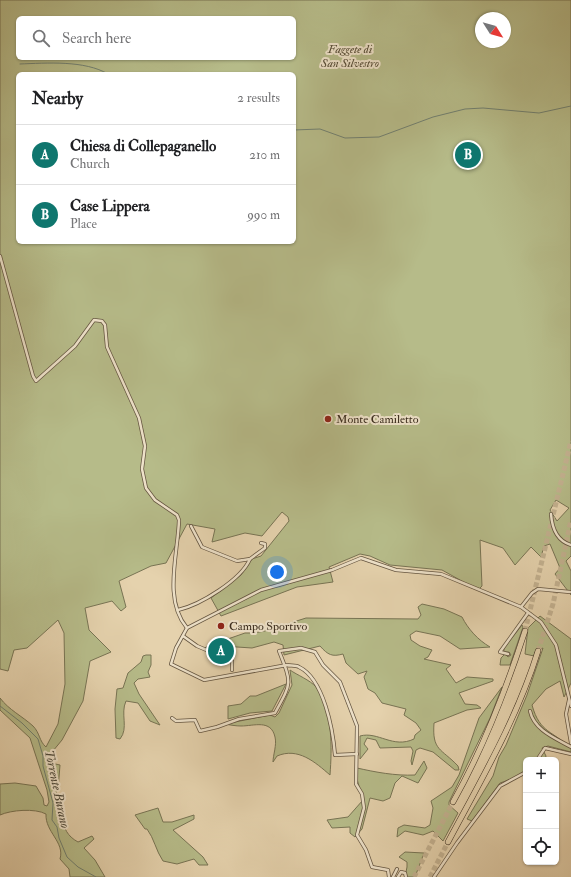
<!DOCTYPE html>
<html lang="en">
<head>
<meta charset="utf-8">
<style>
	:root { --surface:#fff; --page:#f6f6f6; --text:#202124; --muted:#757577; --line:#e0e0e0; --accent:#0f766e }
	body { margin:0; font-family:"IM FELL Double Pica",serif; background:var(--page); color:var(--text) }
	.controls { position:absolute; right:12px; bottom:12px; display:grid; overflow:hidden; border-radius:6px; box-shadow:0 1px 3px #0004 }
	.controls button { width:36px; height:36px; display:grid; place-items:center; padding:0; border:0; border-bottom:1px solid var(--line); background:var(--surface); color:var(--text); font:20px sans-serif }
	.compass { position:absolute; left:475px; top:12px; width:36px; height:36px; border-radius:50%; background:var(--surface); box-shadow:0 1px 3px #0004; rotate:127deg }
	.you { position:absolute; left:277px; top:572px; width:14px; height:14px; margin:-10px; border:3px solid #fff; border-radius:50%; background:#1a73e8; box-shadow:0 0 0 6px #1a73e833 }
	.badge { display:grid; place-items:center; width:26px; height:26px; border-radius:50%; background:var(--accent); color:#fff; font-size:13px; font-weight:700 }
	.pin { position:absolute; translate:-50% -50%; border:2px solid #fff; box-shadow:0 1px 4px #0006 }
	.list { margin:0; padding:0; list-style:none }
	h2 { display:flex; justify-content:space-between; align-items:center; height:52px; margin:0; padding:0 16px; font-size:17px }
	h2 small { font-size:13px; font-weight:400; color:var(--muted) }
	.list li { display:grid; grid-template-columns:26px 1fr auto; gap:12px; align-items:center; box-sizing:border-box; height:60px; padding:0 16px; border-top:1px solid var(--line) }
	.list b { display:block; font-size:15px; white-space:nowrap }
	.list p { margin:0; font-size:13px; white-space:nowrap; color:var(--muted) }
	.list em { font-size:13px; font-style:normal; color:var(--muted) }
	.icon { flex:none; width:22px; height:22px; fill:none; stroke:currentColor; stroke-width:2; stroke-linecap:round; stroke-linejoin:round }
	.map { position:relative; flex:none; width:571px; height:877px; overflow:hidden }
	.search { position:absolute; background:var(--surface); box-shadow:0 1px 3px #0004; left:16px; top:16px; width:280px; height:44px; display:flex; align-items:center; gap:10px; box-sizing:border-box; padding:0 14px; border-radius:6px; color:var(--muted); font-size:15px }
	.panel { position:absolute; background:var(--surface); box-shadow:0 1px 3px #0004; left:16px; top:72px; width:280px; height:172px; border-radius:6px }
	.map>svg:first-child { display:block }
</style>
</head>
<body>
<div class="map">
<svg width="571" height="877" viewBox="0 0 571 877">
	<rect width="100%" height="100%" fill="#e5d2ad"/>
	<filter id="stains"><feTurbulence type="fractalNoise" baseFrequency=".005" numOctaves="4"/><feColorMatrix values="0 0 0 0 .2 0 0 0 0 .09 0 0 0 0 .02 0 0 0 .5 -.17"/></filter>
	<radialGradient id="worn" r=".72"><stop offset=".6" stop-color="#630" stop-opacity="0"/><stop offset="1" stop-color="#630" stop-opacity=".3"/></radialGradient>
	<g fill="#b6bb89" stroke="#787454" fill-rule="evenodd">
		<path d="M0,0h571v556l-5,5 5,10v24l-16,-21 5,-6 -10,-24 -6,2 -3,11 -10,-10 -16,18 -12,-17 -23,-8 2,46 -4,4 -36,-20 -52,-5 -20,-9 -10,-2 -31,13 4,15 -36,5 -76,29 -10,-18 30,-23 11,-16 9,-3 28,-35 -1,-4 -6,-5 -20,24 -17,-3 -33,9 3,-13 -28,-5 -21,39 -15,3 -32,15 7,26 -5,4 -9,-10 -27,7 4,22 22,22 -21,9 -7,40 -21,39 -14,17 3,6 9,2 -2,25 -2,2c10,18 0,38 22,50l14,-6 2,3 -10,9 11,12 10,17h-35l-1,-8 -9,-10c5,-17 -15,-27 -14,-45 -11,-6 -35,-4 -46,1v-31l15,-1 21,3 7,12 1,7 3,1 2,-4 -2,-12 -17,-52 -30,-28v-12c9,12 22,18 33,28 7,7 6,15 13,21l12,-23 7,-40 -1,-51 -6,-13 -31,28 -13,2 -6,21 -8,-2zM18,18h276v40h-276zM481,18h24v24h-24zM18,74h276v168h-276zM556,500l13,8 -12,13 -7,-11z"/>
		<path d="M422,604l22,5 18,8c6,12 16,23 28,30l-30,2 -20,-13 -24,-5 -6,4 1,5 9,6 12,4 -4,7 -4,2 27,6 -5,4 10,14 11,-6 26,2v2l-34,12 6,11 12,1 4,3 -14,2 -33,13c-2,28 7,25 24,43l1,4h-4l-22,-18 -13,-4 -4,2 -4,15 -1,-4 2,-10 -2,-4 -31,1 -4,-8 -9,-2 -3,6 4,5 -8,10v-23c18,-5 33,13 54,3l1,-4 6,-5 -5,-7 -12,-8 2,-6 -24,-6 -7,-10 -7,-4 -4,-12 3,-6 -9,3 -12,-11 -3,-9c-11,3 -15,1 -23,-8l-36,9 -1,-10 -9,-3 -22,6 -30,-2 -17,2 12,-8h8l20,-7h8l12,-2 11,-7 8,1 22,-7 112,1 3,-4 -3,-8z"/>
		<path d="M540,616l31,23v44l-7,14 -4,-16 -14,8 -14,16c8,29 21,25 39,44v3l-23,-6 -6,2 4,8 -1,4h-19v14l-26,9 -28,38 -5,-2 26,-43 6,-19 7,-12 21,-50 16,-47 -8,4 -1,4 -9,-2 3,-26z"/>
		<path d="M522,625l1,2 -13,38h-10l1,-7 4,-4 3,3 3,-2 -2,-3h-5v-4z"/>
		<path d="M146,655h5v10l-3,7 2,5 -12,2 -4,4 5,11 21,31 -10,-4 -12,-18 -12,-2c-6,13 3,27 -6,38l-4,-1 -1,-29 2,-20 6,-1 5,-15 13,-11 2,-6z"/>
		<path d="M290,670c7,5 20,10 26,17 17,24 16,61 14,88 -15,-13 -32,-28 -53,-19l-4,6c0,-7 4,-17 2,-25 -4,-18 -21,-11 -34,-11 -5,0 -11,-1 -16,-2l45,-9 5,2 4,-4 13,-28z"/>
		<path d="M286,684l-14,27 -22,2 -22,6v-13l13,-2 9,-8h6z"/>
		<path d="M502,687l-12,31 -41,84v3l9,8 -15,28 -10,-10 -10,4 -18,-4 -8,6 1,-9 6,-3 21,3 5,-3 3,-17 -2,-7 21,-14 7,-12 20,-57z"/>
		<path d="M424,761l3,7 -9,15 -16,-7 -7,7 -5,15 -7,3 -13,-3 -8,31 -7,8 -5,-4v-6l-18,1 -5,-8 21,-3 15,-17 -6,-21v-11c18,4 38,8 58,7z"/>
		<path d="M158,808l5,14h9l22,-7v4l-21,11 30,27 5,8h-9l-5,-6 -17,5 -14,-3c-7,-10 -9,-23 -16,-32h-2l-10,-14z"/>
		<path d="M405,852l19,1 -9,24h-10l2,-10v-5l-8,-5z"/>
	</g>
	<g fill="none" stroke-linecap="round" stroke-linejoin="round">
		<g stroke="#718071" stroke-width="1">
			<path d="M20,64c26,-1 65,-4 88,10"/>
			<path d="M294,130l26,-1 25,9 34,-1 54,-20 32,-8 18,-1 56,5 32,-7"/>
			<path d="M0,706l22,17 16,16 5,17v10l10,37 -1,17 5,7 2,11 8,19 11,10 18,10"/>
		</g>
		<g stroke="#c3b190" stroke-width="5" stroke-dasharray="5 2.5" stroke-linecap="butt">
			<path d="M525,631l46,-190"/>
			<path d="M538,651l15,-47 18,-84"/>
			<path d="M414,877l39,-75"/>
			<path d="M430,877l18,-35"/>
		</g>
		<defs>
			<g id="street">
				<path d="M0,256l33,120 3,5 39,-35 19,-26 8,1 3,4 2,22 32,71 6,28 -3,23 4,19 9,12 22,15 2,5c-1,34 -16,80 8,108"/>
				<path d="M551,514c1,14 6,27 20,31"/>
				<path d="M191,526l11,21 35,14 13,-2 15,-11v-4l-4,-1"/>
				<path d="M521,607l11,-14 6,-4 32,3"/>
				<path d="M178,610c22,-5 63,-30 72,-51"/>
				<path d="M183,636l14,10 33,14 2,1v9"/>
				<path d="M508,654l-8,-2 28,-39"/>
				<path d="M569,700l-3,14 5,29"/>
				<path d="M530,711c4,19 25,27 41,36"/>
				<path d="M172,718l4,3 19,-1 5,11 17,-4 22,-8 36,-6c17,-31 17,-29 4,-62l22,-3 14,4 8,13 17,17 17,44 -1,58 6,10 2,14 -7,27 9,15 6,17 16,3 1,7"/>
				<path d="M357,754l-22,1c-2,-25 -11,-76 -36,-88 -3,-2 -9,-1 -12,-2l-83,15 -33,-16 5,-16 11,-20 74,-38 71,-20 29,-12 35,12 45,4 80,33 20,15 15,23 15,61"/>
				<path d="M537,760l8,-12 26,6"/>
				<path d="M393,877l4,-8"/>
				<path d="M398,877l3,-5 4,1 1,4"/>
				<path d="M434,877l23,-34 43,-57 26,-14"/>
			</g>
			<g id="highway">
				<path d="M453,802c31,-55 53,-112 72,-171"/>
				<path d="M448,842c33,-62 69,-123 90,-191"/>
			</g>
		</defs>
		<use href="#street" stroke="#655642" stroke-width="4"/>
		<use href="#highway" stroke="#3a2c1e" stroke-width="6"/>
		<use href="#street" stroke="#eee2ca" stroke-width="2.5"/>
		<use href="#highway" stroke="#e5d2ad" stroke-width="5"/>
	</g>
	<g fill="#8f2418" stroke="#eee2ca" stroke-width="1.5">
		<circle cx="328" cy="419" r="4"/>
		<circle cx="221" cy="626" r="4"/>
	</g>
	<g text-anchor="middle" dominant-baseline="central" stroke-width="4" stroke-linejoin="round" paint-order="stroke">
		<g font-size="12" font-style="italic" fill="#534933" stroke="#eee2ca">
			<text x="350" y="49">Faggete di<tspan x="350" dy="14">San Silvestro</tspan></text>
		</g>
		<g font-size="12" fill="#3a2c1e" stroke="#eee2ca" text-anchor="start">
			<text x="336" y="419">Monte Camiletto</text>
			<text x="229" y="626">Campo Sportivo</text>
		</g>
		<g font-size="13" font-style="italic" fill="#4c483a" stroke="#eee2ca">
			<text transform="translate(57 789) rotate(78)">Torrente Burano</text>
		</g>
	</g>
	<rect width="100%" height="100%" filter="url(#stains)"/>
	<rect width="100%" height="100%" fill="url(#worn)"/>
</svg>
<div class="controls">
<button>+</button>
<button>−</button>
<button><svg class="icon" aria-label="locate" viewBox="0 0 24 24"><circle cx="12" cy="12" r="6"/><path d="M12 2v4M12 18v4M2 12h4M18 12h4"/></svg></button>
</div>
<svg class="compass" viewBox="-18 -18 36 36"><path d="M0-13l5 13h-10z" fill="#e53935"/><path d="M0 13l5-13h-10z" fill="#757577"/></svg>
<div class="you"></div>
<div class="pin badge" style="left:221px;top:651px">A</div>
<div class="pin badge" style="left:468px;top:155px">B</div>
<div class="search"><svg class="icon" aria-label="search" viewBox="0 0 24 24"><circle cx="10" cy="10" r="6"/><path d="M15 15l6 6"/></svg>Search here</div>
<section class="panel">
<h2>Nearby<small>2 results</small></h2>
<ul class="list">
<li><span class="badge">A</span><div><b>Chiesa di Collepaganello</b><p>Church</p></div><em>210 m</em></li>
<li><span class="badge">B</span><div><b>Case Lippera</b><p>Place</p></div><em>990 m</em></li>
</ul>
</section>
</div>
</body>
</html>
